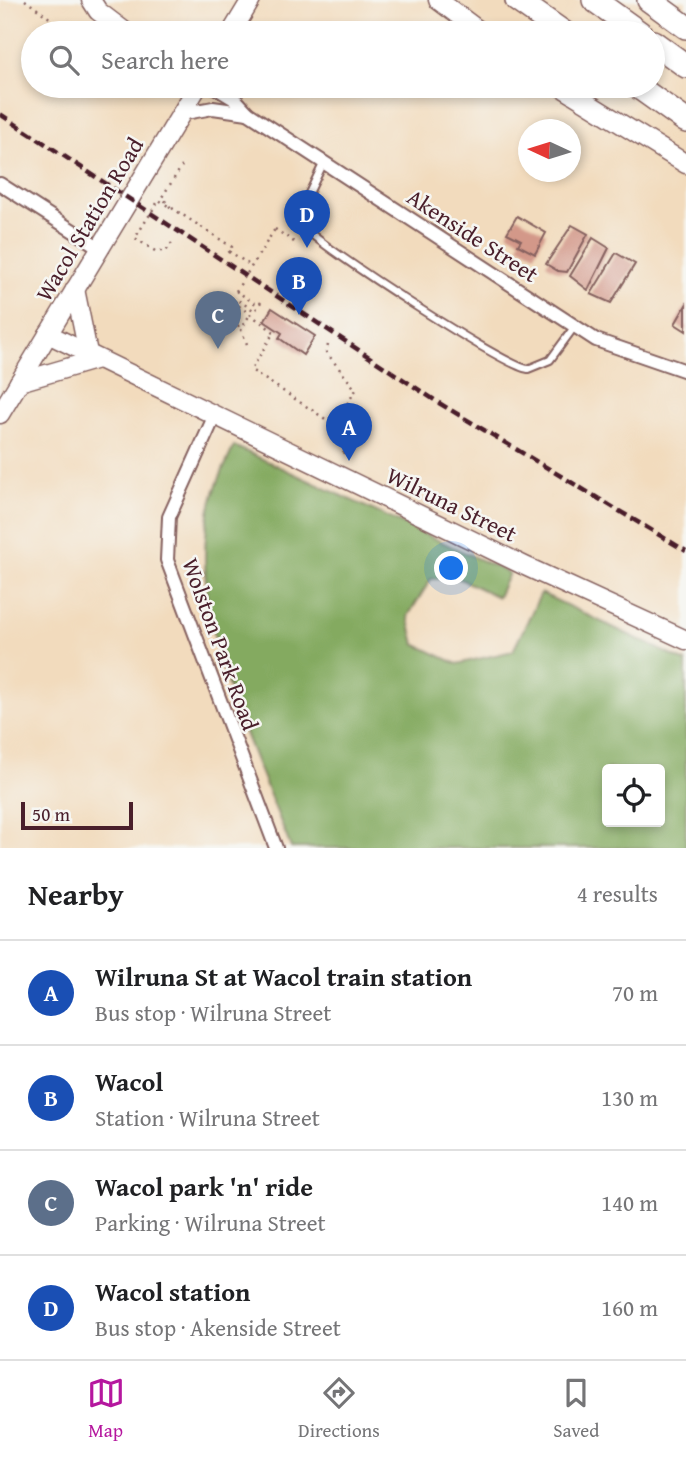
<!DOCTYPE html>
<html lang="en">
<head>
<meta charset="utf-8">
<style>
	:root { --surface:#fff; --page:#f2f2f2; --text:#202124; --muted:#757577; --line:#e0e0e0; --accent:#b5179e }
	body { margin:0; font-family:"Gentium Book Plus",serif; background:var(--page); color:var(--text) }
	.controls { position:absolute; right:21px; bottom:21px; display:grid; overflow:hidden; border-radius:7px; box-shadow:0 4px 10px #0003 }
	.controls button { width:63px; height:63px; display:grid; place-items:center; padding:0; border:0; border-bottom:2px solid var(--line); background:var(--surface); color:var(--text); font:35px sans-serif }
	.compass { position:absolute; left:518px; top:119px; width:63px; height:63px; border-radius:50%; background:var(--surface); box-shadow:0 4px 10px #0003; rotate:274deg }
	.scale { position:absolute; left:21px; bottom:18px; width:112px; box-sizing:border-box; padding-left:7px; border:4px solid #4a1f2b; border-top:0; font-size:19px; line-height:24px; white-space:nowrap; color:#4a1f2b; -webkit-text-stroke:5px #f6f6f2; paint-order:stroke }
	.you { position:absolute; left:452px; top:569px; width:24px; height:24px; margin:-18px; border:5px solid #fff; border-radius:50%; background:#1a73e8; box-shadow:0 0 0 10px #1a73e833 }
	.badge { display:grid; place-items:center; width:46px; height:46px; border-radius:50%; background:var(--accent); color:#fff; font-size:23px; font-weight:700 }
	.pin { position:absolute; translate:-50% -58px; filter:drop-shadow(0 2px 4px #0008) }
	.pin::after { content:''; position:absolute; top:37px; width:24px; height:21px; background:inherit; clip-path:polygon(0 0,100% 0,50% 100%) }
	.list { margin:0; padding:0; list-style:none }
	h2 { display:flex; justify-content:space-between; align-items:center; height:91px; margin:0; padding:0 28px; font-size:30px }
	h2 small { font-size:23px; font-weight:400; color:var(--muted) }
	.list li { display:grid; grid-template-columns:46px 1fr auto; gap:21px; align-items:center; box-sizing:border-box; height:105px; padding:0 28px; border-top:2px solid var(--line) }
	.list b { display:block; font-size:26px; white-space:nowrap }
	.list p { margin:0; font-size:23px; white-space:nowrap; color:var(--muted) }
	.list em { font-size:23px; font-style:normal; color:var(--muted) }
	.icon { flex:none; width:38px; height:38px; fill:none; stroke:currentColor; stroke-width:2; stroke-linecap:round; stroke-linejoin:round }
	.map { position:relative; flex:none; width:686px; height:848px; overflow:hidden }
	.search { position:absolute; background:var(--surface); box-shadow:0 4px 10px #0003; left:21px; right:21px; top:21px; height:77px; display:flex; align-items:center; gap:18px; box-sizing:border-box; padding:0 24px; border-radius:38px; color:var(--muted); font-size:26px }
	.sheet { height:511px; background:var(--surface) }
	nav { display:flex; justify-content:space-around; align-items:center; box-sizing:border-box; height:98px; border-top:2px solid var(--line); background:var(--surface); font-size:19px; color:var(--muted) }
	nav a { display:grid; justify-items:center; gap:4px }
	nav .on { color:var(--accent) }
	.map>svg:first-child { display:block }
</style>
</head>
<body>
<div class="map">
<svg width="686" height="848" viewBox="0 0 686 848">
	<rect width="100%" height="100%" fill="#f6f6f2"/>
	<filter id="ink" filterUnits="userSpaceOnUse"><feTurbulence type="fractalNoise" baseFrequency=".0143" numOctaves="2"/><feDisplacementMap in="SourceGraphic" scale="14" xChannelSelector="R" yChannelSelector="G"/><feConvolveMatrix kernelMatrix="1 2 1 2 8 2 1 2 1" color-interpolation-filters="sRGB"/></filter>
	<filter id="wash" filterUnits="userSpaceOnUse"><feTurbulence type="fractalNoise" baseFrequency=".00686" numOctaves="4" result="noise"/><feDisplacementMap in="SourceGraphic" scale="28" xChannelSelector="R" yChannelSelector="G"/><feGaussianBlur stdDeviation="1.57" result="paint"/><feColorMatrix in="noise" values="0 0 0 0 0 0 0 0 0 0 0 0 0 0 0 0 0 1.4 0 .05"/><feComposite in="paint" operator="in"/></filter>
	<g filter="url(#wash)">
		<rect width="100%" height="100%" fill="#f2dbbd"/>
		<path fill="#84aa60" stroke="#676446" stroke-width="2" fill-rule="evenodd" d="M234,446l275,127 -11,24 -40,-19 -27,1 -23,37 7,28 42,20 56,-13 28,-58 145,69v186h-395c-40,-105 -110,-238 -78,-352 5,-17 14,-34 21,-50zM607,769h53v53h-53z"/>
		<g id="blocks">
			<g fill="#d39889">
				<path d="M517,216l29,17 -11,21 -17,-9 3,-5 -14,-7z"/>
				<path d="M572,225l16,9 -21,38 -9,-1 -12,-7z"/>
				<path d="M593,238l16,10 -21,42 -18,-14z"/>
				<path d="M616,253l19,11 -24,39 -20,-9z"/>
				<path d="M686,305v26l-11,-7z"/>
				<path d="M272,308l43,28 -12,19 -24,-17 3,-5 -18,-12z"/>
			</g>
		</g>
	</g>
	<g filter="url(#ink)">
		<use href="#blocks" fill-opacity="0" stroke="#85615e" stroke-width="2"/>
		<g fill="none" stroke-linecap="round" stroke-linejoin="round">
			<defs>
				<path id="lane" d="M324,162l-23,48 4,18c17,20 199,138 223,141l22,-9 25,-34"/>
				<g id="street">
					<path d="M213,86l23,14 12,13 348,227 90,31"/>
					<path d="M180,114l33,-6 35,5"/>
					<path d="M0,184l100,64"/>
					<path d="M215,415l-46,102 -2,43 109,288"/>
				</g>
				<g id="secondary">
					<path d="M91,0l7,11 29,22"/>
					<path d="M438,0l44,33"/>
					<path d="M231,33l20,-33"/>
					<path d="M560,86l126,78"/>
					<path d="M75,289l13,64"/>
					<path d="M48,334l477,232 161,74"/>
					<path d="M19,382l79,-23"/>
					<path d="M0,414l198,-328"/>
				</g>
				<g id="highway">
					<path d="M517,0l47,33"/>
					<path d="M594,0l46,33"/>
					<path d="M649,0l37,27"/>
					<path d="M653,42l33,24"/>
					<path d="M637,86l49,35"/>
				</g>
			</defs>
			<use href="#lane" stroke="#85615e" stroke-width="10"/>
			<use href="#street" stroke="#85615e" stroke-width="16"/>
			<use href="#secondary" stroke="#85615e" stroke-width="21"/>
			<use href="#highway" stroke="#85615e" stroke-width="26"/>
			<g stroke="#85615e" stroke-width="2.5" stroke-dasharray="2 5" stroke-linecap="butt">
				<path d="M25,0l45,33"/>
				<path d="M171,86h1"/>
				<path d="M172,208l60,39 -6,10"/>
				<path d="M275,229l19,13 5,-1"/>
				<path d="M172,243l-6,8h-11l-20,-13 24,-38 12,8 -9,-11 20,-31"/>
				<path d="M229,251l22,15"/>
				<path d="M236,291l23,15"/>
				<path d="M261,302l-6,9 -19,-12 -1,4 39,29 -23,38 79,52 6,-1"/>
				<path d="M231,329l9,-4 3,2"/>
				<path d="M247,344l-6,-14 8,-14"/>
				<path d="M328,345l-2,7 30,38 -20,31 10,27 -5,10"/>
			</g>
			<use href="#lane" stroke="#fff" stroke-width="6"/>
			<use href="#street" stroke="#fff" stroke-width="12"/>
			<use href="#secondary" stroke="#fff" stroke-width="18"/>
			<use href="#highway" stroke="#fff" stroke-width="23"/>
			<path stroke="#4a1f2b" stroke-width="4.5" stroke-dasharray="10 5" stroke-linecap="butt" d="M0,114l439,289 247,148"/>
			<path stroke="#85615e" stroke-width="2.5" stroke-dasharray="2 5" stroke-linecap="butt" d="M236,291l39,-62"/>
		</g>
	</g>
	<g text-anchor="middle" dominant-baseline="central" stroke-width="5" stroke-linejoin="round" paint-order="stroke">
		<g font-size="23" fill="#4a1f2b" stroke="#f6f6f2">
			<text transform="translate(89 219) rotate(-59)">Wacol Station Road</text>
			<text transform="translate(473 235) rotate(33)">Akenside Street</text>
			<text transform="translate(452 504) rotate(26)">Wilruna Street</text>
			<text transform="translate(221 644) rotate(70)">Wolston Park Road</text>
		</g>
	</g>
</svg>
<div class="controls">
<button><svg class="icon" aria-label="locate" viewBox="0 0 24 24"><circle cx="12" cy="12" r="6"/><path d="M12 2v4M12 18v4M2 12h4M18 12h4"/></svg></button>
</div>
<svg class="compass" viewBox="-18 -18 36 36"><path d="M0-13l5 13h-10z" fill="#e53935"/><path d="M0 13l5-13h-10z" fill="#757577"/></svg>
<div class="scale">50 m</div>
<div class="you"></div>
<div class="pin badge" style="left:349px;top:461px;background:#1a4fb4">A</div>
<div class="pin badge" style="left:299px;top:315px;background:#1a4fb4">B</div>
<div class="pin badge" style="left:218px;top:349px;background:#5c6f8a">C</div>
<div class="pin badge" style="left:307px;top:248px;background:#1a4fb4">D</div>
<div class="search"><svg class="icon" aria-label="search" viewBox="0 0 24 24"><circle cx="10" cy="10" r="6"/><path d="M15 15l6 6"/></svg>Search here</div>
</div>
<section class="sheet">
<h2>Nearby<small>4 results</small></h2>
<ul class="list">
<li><span class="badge" style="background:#1a4fb4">A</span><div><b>Wilruna St at Wacol train station</b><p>Bus stop · Wilruna Street</p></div><em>70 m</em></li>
<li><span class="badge" style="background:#1a4fb4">B</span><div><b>Wacol</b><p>Station · Wilruna Street</p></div><em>130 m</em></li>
<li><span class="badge" style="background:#5c6f8a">C</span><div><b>Wacol park 'n' ride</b><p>Parking · Wilruna Street</p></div><em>140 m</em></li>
<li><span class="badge" style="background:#1a4fb4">D</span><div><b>Wacol station</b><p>Bus stop · Akenside Street</p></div><em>160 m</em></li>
</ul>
</section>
<nav>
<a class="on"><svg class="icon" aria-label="map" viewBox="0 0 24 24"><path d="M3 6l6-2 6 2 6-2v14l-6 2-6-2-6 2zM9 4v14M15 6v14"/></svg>Map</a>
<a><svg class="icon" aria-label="directions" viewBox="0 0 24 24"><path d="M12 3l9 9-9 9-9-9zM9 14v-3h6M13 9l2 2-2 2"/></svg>Directions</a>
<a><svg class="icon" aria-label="saved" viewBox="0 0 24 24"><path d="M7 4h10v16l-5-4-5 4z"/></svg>Saved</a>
</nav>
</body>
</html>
